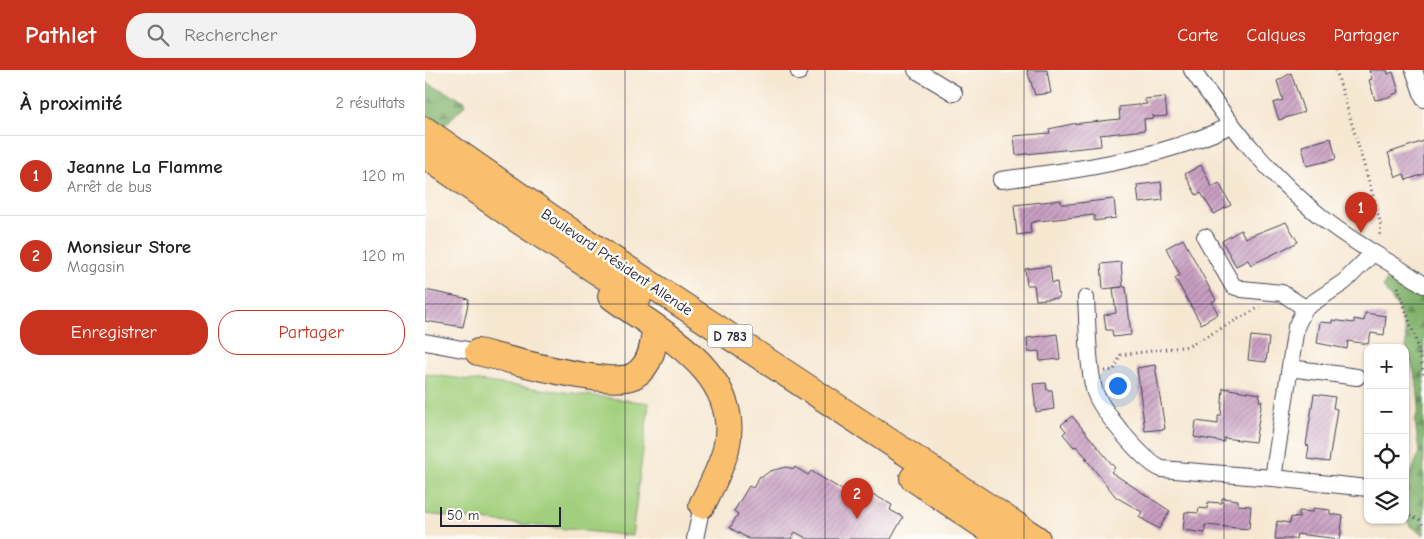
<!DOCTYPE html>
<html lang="fr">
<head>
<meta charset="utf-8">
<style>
	:root { --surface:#fff; --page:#f2f2f2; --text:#222; --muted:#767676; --line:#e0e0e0; --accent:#c8321e }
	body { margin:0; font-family:"Comic Neue",sans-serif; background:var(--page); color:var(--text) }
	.controls { position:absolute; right:15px; bottom:15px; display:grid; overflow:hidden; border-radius:10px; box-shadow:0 1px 4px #0004 }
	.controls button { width:45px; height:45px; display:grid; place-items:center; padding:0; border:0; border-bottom:1px solid var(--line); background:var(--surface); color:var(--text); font:25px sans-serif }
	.scale { position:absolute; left:15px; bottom:12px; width:121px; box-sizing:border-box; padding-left:5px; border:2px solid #22223b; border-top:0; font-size:14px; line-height:18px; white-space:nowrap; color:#22223b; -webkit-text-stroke:4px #fdfcf7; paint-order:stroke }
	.you { position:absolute; left:692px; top:315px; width:18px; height:18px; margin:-12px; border:4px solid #fff; border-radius:50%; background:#1a73e8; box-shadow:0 0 0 8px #1a73e833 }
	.badge { display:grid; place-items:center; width:32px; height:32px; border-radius:50%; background:var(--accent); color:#fff; font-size:16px; font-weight:700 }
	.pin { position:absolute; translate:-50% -41px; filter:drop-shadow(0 1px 2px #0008) }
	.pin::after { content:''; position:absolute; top:26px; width:18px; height:15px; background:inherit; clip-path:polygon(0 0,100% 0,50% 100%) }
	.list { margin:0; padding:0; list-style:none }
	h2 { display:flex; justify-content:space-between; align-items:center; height:65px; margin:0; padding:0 20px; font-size:21px }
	h2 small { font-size:16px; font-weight:400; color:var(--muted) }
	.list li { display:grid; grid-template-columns:32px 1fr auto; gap:15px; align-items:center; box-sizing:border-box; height:80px; padding:0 20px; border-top:1px solid var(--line) }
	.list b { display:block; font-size:19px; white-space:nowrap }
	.list p { margin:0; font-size:16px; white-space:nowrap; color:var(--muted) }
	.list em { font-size:16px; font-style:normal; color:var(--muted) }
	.actions { display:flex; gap:10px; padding:15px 20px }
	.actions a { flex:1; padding:11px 0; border:1px solid var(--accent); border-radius:20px; text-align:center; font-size:18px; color:var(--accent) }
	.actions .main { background:var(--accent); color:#fff }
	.icon { flex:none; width:28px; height:28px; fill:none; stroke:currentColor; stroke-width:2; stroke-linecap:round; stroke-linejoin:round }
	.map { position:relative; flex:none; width:999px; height:469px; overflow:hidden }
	header { display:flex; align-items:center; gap:30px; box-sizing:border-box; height:70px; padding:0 25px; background:var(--accent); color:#fff }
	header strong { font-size:24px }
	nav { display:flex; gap:28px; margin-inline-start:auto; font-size:18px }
	.search { width:350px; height:45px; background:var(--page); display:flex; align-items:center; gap:12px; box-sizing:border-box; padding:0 18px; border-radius:20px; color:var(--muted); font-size:19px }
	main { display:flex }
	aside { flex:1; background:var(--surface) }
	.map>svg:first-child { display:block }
</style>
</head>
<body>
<header>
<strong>Pathlet</strong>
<div class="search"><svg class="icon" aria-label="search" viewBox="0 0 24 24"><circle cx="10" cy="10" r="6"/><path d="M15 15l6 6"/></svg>Rechercher</div>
<nav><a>Carte</a><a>Calques</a><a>Partager</a></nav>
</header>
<main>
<aside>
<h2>À proximité<small>2 résultats</small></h2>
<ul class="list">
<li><span class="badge">1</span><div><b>Jeanne La Flamme</b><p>Arrêt de bus</p></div><em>120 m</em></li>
<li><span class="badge">2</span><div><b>Monsieur Store</b><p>Magasin</p></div><em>120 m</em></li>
</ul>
<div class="actions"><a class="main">Enregistrer</a><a>Partager</a></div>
</aside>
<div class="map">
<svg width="999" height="469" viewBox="0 0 999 469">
	<defs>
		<pattern id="forest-firs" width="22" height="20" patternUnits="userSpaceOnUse" patternTransform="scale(1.25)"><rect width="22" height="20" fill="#81b26c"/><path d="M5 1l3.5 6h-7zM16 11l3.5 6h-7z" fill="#69905a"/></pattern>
		<pattern id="building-hatch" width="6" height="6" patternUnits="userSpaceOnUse" patternTransform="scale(1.25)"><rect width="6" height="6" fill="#c99fc2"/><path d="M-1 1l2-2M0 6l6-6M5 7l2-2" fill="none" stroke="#a3819f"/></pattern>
	</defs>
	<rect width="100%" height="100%" fill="#fdfcf7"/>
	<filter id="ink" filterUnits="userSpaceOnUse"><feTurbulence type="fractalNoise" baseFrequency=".02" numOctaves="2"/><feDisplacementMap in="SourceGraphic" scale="10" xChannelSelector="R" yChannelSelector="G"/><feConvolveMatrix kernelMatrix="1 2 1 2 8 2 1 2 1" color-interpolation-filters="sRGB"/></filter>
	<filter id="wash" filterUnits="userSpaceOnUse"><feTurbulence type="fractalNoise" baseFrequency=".0096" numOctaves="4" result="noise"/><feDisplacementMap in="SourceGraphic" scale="20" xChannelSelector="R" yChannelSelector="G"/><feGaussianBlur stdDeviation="1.12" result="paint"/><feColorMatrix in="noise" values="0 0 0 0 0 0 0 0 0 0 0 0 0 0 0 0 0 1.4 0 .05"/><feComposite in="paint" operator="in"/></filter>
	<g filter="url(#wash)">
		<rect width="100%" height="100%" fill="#f6e7d1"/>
		<g fill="url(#forest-firs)" stroke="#526a54">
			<path d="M0,12l38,18 2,5 -23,23 -17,-8z"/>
			<path d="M961,211l17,2 21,16v236l-14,-9 -5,-12v-23l14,-39 -4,-31 4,-15 -3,-28 -10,-32 -1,-15 -7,-23 -15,-21z"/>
		</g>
		<path fill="#a2cf7d" stroke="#62785c" d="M0,304l224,29 -17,133 -207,-22z"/>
		<g id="blocks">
			<g fill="url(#building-hatch)">
				<path d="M602,0h20l4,23 -16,2z"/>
				<path d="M944,0h18l1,4 5,-2 6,20 -7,3 -2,2 -15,3 -6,-20 3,-1z"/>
				<path d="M866,3l13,39 -25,8 -6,-17 10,-3 -6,-19z"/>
				<path d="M740,27l2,19 -13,1 -1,-2v3l-9,1 1,11 -45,5 1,11 -85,9 -2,-19 36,-3 -1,-4 23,-5 48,-5 -1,-12 28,-3 -3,-5z"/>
				<path d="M906,68l5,21 -29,7 -5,-20z"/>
				<path d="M999,71v33l-18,6 -2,-6 -8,3 -8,-24z"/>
				<path d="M776,95l11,22 7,-4 12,22 -17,9 -13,-21 -5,2 -11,-21z"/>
				<path d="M736,112l2,18 -24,3 -2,-18z"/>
				<path d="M689,129l2,19 -22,3v-6l-56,6 -8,2 1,10 -14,2 -3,-30 47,-5v4h8z"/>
				<path d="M861,152l12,20 -47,23 -3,-5 -12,6 -14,-25 19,-11 4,8z"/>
				<path d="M758,169l33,61 -4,2 6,12 -17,10 -26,-46 5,-3 -14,-27z"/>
				<path d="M696,192l2,25h3l5,48 -18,2 -1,-7h-6l-2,-15 12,-2 -3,-25 9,-1 -19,2 -2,-25z"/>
				<path d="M625,196l2,17 5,-1 2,16 -23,2 -2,-15h-7l-2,-16z"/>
				<path d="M0,220l44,9 -6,28 -38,-6z"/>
				<path d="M940,243l21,3 -2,19 -13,-2 -3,11 -20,-3 -1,8 -30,-6 3,-21 12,1v-3l22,3v-4l10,2z"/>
				<path d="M632,264l3,25 -20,2 -1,-10 -11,1 -1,-14z"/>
				<path d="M826,266l18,2 -3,24 -18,-2z"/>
				<path d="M730,295l10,64 -20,2 -8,-63z"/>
				<path d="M621,313l1,7h5l2,19 -18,3 -3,-28z"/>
				<path d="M798,318l37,6 -1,7h3l-7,41 -31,-4v4l-30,-5 2,-16 22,3v-8h3z"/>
				<path d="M889,324l21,3 -2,11 4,1 -8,53 -22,-3 2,-13 -3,-1z"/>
				<path d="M647,346l43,52 -4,4 59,39 -11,18 -20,-12 3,-5 -26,-15 -31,-39 3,1 -12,-13 -2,1 -11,-13 3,-3 -5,-6z"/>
				<path d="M361,397l8,2 1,-2 13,8 3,-4 36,22 4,-7 14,9 2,-4 25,14 -2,5 13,7 -12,22h-83l-13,-7 -4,7h-42l-19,-11 8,-14 -4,-3 15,-25 4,2 7,-12 2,1 8,-6z"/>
				<path d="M797,428l16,2v5l13,1 -2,23 -44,-4v8l-22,-3 2,-18 13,1 1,-5 8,1 1,-7 14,1z"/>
				<path d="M888,438l17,2v4l13,2 -3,23 -43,-5 -1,5h-21l2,-18 13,2 1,-6 8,1v-7l14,1z"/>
			</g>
		</g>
	</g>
	<g filter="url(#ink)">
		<use href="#blocks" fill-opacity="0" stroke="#424052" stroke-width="1"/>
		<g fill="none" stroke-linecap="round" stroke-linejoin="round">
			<defs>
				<g id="street">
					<path d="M491,0l38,23"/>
					<path d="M767,0c40,57 78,107 133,150 31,25 67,42 99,65"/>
					<path d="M989,0l10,29"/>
					<path d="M374,2l1,-2"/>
					<path d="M576,110c61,-8 121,-16 180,-35 17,-6 34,-11 49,-20"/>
					<path d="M780,167l28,49 9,3 40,4 23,15"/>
					<path d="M661,228c2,30 1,62 8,91 4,18 50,74 68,80l111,9 23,-151 9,-19 39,-26 29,-29"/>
					<path d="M0,272l53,10"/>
					<path d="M865,298l67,9"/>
					<path d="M848,408l95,10"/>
					<path d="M270,469l7,-34"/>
				</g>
				<g id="primary">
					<path d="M0,60l148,103 464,306"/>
					<path d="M0,85l93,65 120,78"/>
					<path d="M186,226c50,38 133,76 115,153 -5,19 -15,38 -24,56"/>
					<path d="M53,282c29,7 136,37 157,23 16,-10 19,-30 20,-47"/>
					<path d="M488,408l90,61"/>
				</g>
			</defs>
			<use href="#street" stroke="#424052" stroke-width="18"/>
			<use href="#primary" stroke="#424052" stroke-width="28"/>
			<g stroke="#424052" stroke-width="3" stroke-dasharray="1 4" stroke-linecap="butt">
				<path d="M911,0l41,139 4,17 -2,12"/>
				<path d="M973,217l17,51 9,37"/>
				<path d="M680,301l9,-1 7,-15 68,-9 71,-39"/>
				<path d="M980,445l14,4 5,8"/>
			</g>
			<use href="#street" stroke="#fff" stroke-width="16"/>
			<use href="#primary" stroke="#f9bf6d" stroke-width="26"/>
		</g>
	</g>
	<path fill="none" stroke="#22223b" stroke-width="1" stroke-opacity="0.55" d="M200,0v469M400,0v469M599,0v469M799,0v469M0,234h999"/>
	<g text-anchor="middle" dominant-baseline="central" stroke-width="5" stroke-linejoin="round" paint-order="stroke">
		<rect fill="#fdfcf7" stroke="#646373" stroke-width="1" x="282.5" y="254.5" width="45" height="23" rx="4"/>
		<g font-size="14" font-weight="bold" fill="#22223b">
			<text x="305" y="266">D 783</text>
		</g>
		<g font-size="15" fill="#22223b" stroke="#fdfcf7">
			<text transform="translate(192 192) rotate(34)">Boulevard Président Allende</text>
		</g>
	</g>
</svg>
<div class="controls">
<button>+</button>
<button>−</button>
<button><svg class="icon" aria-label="locate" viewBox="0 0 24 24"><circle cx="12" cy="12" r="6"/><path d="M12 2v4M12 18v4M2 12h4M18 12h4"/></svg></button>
<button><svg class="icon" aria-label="layers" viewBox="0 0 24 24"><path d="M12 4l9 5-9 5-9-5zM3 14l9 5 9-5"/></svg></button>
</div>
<div class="scale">50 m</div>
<div class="you"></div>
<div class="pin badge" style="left:936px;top:163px">1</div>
<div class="pin badge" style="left:432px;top:449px">2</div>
</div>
</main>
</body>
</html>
